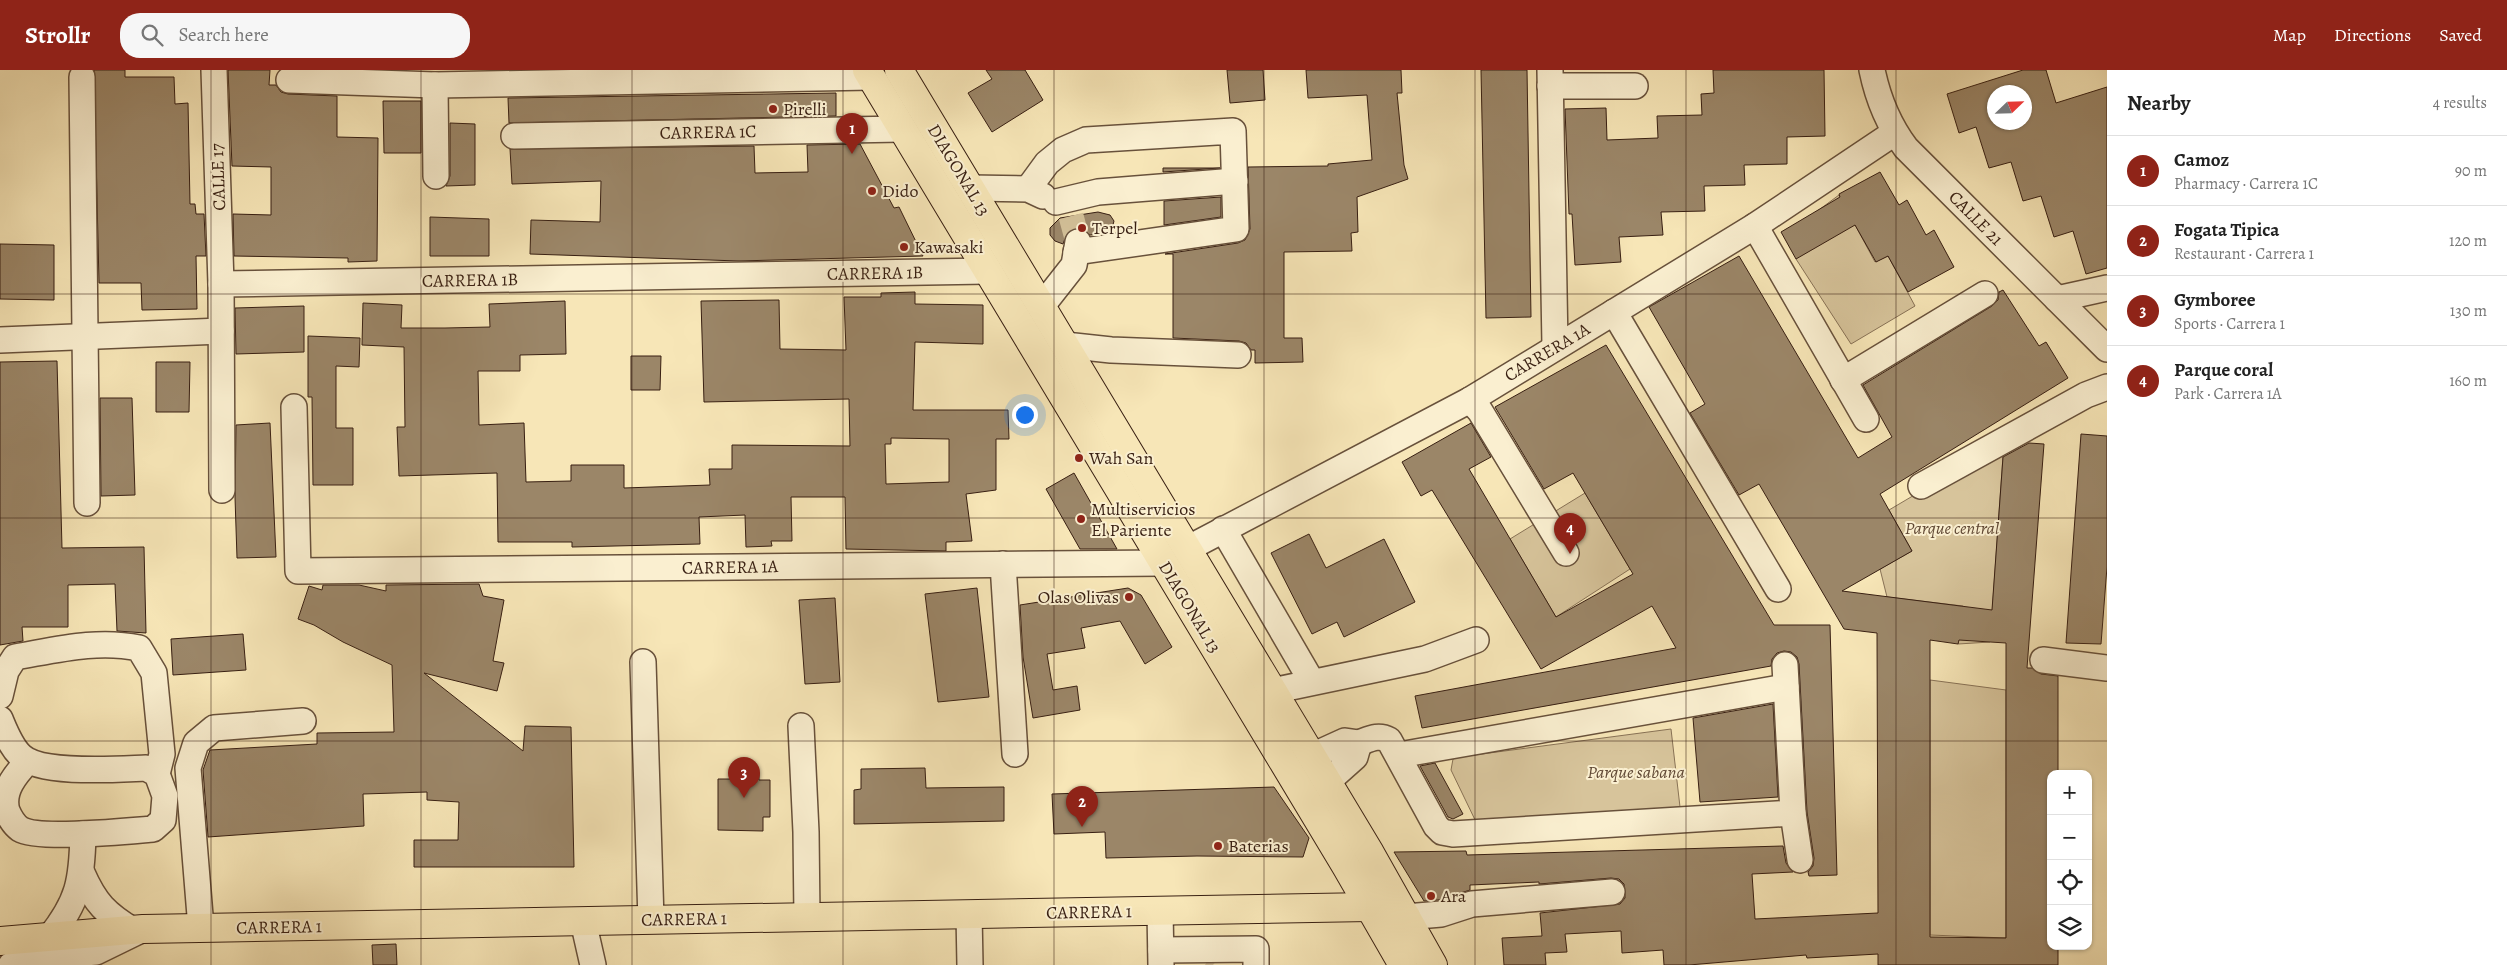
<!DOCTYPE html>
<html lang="en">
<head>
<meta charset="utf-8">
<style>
	:root { --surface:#fff; --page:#f6f6f6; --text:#222; --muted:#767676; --line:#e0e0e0; --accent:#8f2418 }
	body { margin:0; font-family:Alegreya,serif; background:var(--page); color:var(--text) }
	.controls { position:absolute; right:15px; bottom:15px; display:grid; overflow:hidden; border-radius:10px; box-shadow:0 1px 4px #0004 }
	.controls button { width:45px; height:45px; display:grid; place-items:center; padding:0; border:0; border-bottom:1px solid var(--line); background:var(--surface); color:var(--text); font:25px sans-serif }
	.compass { position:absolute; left:1987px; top:15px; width:45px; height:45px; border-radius:50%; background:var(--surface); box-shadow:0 1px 4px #0004; rotate:67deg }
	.you { position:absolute; left:1024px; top:344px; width:18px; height:18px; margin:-12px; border:4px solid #fff; border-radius:50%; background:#1a73e8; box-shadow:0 0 0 8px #1a73e833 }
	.badge { display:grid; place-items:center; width:32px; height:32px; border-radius:50%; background:var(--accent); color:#fff; font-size:16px; font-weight:700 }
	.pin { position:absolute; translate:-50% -41px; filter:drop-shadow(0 1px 2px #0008) }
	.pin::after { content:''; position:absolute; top:26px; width:18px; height:15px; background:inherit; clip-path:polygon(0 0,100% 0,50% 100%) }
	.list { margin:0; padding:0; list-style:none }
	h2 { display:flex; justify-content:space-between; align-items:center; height:65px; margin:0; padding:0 20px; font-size:21px }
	h2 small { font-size:16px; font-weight:400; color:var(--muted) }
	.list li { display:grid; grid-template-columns:32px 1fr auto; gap:15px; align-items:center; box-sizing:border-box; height:70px; padding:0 20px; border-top:1px solid var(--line) }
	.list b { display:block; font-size:19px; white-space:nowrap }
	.list p { margin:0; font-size:16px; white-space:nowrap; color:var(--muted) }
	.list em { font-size:16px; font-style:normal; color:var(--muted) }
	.icon { flex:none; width:28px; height:28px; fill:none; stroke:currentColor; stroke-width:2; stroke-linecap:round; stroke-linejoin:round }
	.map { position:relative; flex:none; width:2107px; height:895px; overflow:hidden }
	header { display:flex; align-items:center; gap:30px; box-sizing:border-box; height:70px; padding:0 25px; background:var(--accent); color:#fff }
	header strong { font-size:24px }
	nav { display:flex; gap:28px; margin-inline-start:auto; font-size:18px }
	.search { width:350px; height:45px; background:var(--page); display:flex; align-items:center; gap:12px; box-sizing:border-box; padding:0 18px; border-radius:20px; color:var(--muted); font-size:19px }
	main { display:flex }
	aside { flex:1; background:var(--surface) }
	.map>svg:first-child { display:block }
</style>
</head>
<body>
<header>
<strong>Strollr</strong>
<div class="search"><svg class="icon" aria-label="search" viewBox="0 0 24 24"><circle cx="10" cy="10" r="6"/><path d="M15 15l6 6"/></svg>Search here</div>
<nav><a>Map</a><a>Directions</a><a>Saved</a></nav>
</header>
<main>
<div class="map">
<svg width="2107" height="895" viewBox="0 0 2107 895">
	<rect width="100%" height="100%" fill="#f7e6b7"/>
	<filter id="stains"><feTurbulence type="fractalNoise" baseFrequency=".004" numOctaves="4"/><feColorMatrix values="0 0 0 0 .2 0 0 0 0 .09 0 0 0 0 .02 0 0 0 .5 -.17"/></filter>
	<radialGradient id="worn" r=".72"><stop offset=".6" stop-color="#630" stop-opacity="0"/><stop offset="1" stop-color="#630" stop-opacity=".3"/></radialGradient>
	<g fill="#d7c49b" stroke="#887256">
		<path d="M1839,125l36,67 13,-6 27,50 -64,38 -55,-85 20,-47z"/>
		<path d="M2004,372l-14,200 -32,2 5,-38 -76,-9 -7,-28 32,-18 -23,-41z"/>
		<path d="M1585,423l45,76 -74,48 -46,-78z"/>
		<path d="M1930,610l76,10v248l-76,-3z"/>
		<path d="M1671,659l9,78 -203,17 -26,-54 2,-11 6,-2z"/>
	</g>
	<g fill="#9b8668" stroke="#381f12" fill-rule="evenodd">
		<path d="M94,0h31v7h49l1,27 13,-1 2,101h5l1,10h8l2,42h-10l1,53 -55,1 -1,-27h-42z"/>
		<path d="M228,0h42l-1,15h7l5,7 7,2 49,2v41l41,1 -1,123 -29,1v-4l-114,-2 -1,-42 38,1v-48l-39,-1z"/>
		<path d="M986,0h39l18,30 -51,32 -24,-39 24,-14z"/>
		<path d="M1227,0h36l2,30 -35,3z"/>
		<path d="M1306,0h95l1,23h-5l7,72 4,14 -51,18 1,35 -7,1 1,18 -68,1v86h18l1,24 -48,1v-13h-4l-5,-7 -7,-2 -66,-3v-84h-8l73,-11 7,-3 5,-11 -2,-62 80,-1v-2l44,-4 -5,-65 -59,3z"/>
		<path d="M1481,0h46l4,247 -45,1z"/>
		<path d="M1713,0h111l1,66 -38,1v27l-43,1 1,20 -41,1 1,25 -44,1 2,23 -44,2 2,25 -46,3 -3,-51h-3l-4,-105 41,-1 1,32 51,-2 -1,-22 45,-1 -1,-21 13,-1z"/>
		<path d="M2023,0h23l10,33 51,-16v181l-21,6 -13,-43 -19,6 -13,-41 -18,5 -12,-39 -22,6 -13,-41 -17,6 -12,-39zM1994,22h30v30h-30z"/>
		<path d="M836,23v23l-327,7 -1,-25z"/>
		<path d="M383,31h38v52h-37z"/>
		<path d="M450,53l25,1v61l-29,1 4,-10z"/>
		<path d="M860,74l34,64 5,-1 24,49 -184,5 -209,-7 1,-34 69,2 1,-41 -89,3 -2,-35 244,-3 1,27 53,-1 -1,-27z"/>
		<path d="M1163,98h57l-57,4z"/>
		<path d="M1880,102l19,33 8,-5 19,35 8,-5 20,37 -46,25 -20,-36 -12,6 -21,-37 -59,34 -15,-27 59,-35 -1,-3z"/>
		<path d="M1221,127v20l-57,8v-24z"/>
		<path d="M1098,142l12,3 4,6 -3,11 -21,3 -9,-7h-7l-7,5 -4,11 -8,-3 -5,-6v-7l10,-10z"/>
		<path d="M430,147l59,2v37h-59z"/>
		<path d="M0,174l54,1v55l-54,-1z"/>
		<path d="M1739,186l119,202 34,-21 -29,-52 129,-79 6,-6 1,-8 4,-2 36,56 7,-4 22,36 -188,116 32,57 -70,40 150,19 11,-153 26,-14 15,1 -17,224h5l9,6 17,2v98h-7v172h7v19h-180v-11l-71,4 -1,-3 -117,10h-25l-1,-15 -41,3 -1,-22 -56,3 2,18 -22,1 1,12h-42l-2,-27 40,-2 -2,-23 80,-9 5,-6 -1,-14 -5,-5 -8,-1 -72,6v-2l-69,3v5l-32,10 -14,1 -30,-49 72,-1 1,4 316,-9 3,17 7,9 -41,2 3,45 123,-6 -1,-280 -33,-4 -85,-145 -20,11 -49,-82 15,-9 -56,-97zM1930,570l28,4 1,-4 47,3v295l-76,-1z"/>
		<path d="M915,222v12l68,1v39l-68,-2 -2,68h95l1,29h-13v51l-30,4 6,47 -26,1v9l-100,-2 -1,-52h-54l1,44h-21l1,5 -26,1 -1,-32 -46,2 1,27 -128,3v-5h-74l-1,-69 -98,3 -2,-49h8l-1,-80 -42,-2 1,-42 39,2 -1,23h44l45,-1 -1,-23 76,-3 1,53 -46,1v16h-42l1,54 45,-2 2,59 45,-1v-16h53v23l86,-3 -1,-16h23v-24l118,1 -1,-47 -145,3 -3,-101 78,-1 1,49 66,1 -2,-53h37v-4zM891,368l58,1v43l-63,2 -1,-40h6z"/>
		<path d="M304,236v46l-68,2 -1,-46z"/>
		<path d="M308,266l52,2 -1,29 -23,-1v62h17v57h-40l-1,-88h-4z"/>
		<path d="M1606,275l168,280h56l7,250 -28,1 -1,-4 5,-6 1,-8 -7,-46 -8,-148 -2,-7 -6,-5 -7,-1 -7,2 -5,6 -1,7 -349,62 -7,-32 261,-48 -24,-42 -111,63 -109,-179 -11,6 -19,-34 69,-39 20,34 -22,12 87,148 77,-43 -60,-101 -29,16 -49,-82z"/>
		<path d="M631,286h30l-1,34h-29z"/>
		<path d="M57,291l5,187 82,-1 2,86 -29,-2 -2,-47 -47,1v42h-46l1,14 -23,4v-283z"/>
		<path d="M156,292h34l-1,50h-33z"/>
		<path d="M100,328h32l3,97 -34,1z"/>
		<path d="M270,353l6,134 -39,1 -2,-61 1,-72z"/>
		<path d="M2081,364l26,2v131l-6,77 -35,-1z"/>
		<path d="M1074,403l43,76h-37l-34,-60z"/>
		<path d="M1309,464l17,34 58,-29 31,63 -71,35 -7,-15 -25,12 -41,-81z"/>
		<path d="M479,514l4,12 21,4 -11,61 11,2 -7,28 -73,-18 99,78 2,-25 46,1 3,140h-160v-27h44l1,-38 -32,-2v-8l-64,2 1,32 -156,11 -5,-67 7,-20 107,-6v-11l77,-1 -2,-67 -49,-23 -29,-17 -16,-6 11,-33 13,4 1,-5h36l27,6v-6z"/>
		<path d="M977,518l12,109 -51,5 -13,-108z"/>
		<path d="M1128,518l13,7 31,52 -27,17 -25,-43 -39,7 4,20 -38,6 6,36 24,-4 3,24 -47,8 -10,-61 -3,-52z"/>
		<path d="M835,528l5,84 -35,2 -6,-84z"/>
		<path d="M243,564l3,36 -73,5 -2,-36z"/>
		<path d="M1773,634l5,93 -78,5 -7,-84z"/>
		<path d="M1435,693l28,51 -10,5 -5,-2 -28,-51z"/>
		<path d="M925,698l1,20 78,-1v34l-150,3v-34l7,-1v-20z"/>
		<path d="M730,702l29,1v7h11v37h-7v14l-45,-1v-51h12z"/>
		<path d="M1274,717l35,51 -6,19 -106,-1 -91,2 -1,-26 -51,2 -2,-40z"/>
		<path d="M396,874l1,21h-24l-1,-20z"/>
	</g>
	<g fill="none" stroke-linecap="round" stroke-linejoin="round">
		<g stroke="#d1be96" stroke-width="25" stroke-dasharray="25 12" stroke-linecap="butt">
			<path d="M1071,146l7,26"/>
			<path d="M1208,891l5,4"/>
		</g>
		<defs>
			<g id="minor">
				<path d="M214,0l7,214 1,206"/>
				<path d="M1550,0l5,276"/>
				<path d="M1872,0c6,29 16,54 34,78l201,201"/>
				<path d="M82,7l5,426"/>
				<path d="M289,10l146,5 436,-8"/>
				<path d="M435,15l1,91"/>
				<path d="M1550,16h85"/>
				<path d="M514,66l388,-7"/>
				<path d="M970,118l58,1 15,7"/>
				<path d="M1028,119l19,-26 16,-13 23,-10 147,-9 3,98 -160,23"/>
				<path d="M1056,132l42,-10 137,-11"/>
				<path d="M1755,156l111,193"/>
				<path d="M221,214l766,-13"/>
				<path d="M2057,229l50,-11"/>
				<path d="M1041,237l33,-42 4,-23"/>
				<path d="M1614,242l164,277"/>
				<path d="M0,270l221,-9"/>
				<path d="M1065,275l46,5 127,5"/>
				<path d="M1843,310l142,-86"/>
				<path d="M1470,330l10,11 86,142"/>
				<path d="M294,337l4,164 865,-8"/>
				<path d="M1921,416l165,-91 21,-8"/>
				<path d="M1223,459l89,153"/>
				<path d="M1187,479l283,-149 285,-174 139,-93"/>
				<path d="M1003,494l12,190"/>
				<path d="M2043,590l64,8"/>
				<path d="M643,592l8,258"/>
				<path d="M1785,595l8,148 7,47"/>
				<path d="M1272,621l153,-32 51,-19"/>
				<path d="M0,626l6,-25 9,-14c41,-7 82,-18 124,-9l15,25 8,81 -5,20"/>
				<path d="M0,649c5,12 11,28 21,37 20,19 97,13 125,12l11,6 8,22 -2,24 -10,9c-25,2 -115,11 -133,0 -7,-5 -10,-11 -13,-18 -6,-20 9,-37 21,-50"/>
				<path d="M801,656l5,106 1,85"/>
				<path d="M1359,673c11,-4 19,-9 30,-3l47,86 6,6 11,2 340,-21"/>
				<path d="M1399,685l387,-68"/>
				<path d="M1312,686l33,-15 14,2 -4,14 -28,25"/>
				<path d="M82,803c13,30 24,41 52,58"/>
				<path d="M1160,841l1,54"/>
				<path d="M969,844l1,51"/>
				<path d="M1406,847l35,-3 31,-10 140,-12"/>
				<path d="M583,851l10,44"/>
				<path d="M201,858l-13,-160 8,-25 18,-15 89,-7"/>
				<path d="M49,868c30,-37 33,-58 34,-104"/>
				<path d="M1161,880l95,-1v16"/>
				<path d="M11,895l14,-6 71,-7 43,-21"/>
			</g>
			<g id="major">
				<path d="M867,0l479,796 57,99"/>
				<path d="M899,0l471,783 63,112"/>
				<path d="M0,871l143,-12 1226,-22h18l19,10"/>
			</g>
		</defs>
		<use href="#minor" stroke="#68513b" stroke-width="28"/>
		<use href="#major" stroke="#381f12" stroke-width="30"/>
		<use href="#minor" stroke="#faefd0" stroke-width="25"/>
		<use href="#major" stroke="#f7e6b7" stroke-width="28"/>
	</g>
	<path fill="none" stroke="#381f12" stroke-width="1" stroke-opacity="0.55" d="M211,0v895M421,0v895M632,0v895M843,0v895M1054,0v895M1264,0v895M1475,0v895M1686,0v895M1896,0v895M0,224h2107M0,448h2107M0,671h2107"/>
	<g fill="#8f2418" stroke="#faefd0" stroke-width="2">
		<circle cx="773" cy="39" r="5"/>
		<circle cx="872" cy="121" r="5"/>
		<circle cx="1082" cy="158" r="5"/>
		<circle cx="904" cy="177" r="5"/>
		<circle cx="1079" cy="388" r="5"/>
		<circle cx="1081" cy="449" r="5"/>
		<circle cx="1129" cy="527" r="5"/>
		<circle cx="1218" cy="776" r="5"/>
		<circle cx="1431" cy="826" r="5"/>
	</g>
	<g text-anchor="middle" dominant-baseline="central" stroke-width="4" stroke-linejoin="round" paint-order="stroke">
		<g font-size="18" fill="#381f12" stroke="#faefd0" text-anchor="start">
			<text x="783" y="39">Pirelli</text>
			<text x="882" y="121">Dido</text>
			<text x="1092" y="158">Terpel</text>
			<text x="914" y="177">Kawasaki</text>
			<text x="1089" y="388">Wah San</text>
			<text x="1091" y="439">Multiservicios<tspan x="1091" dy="21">El Pariente</tspan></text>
			<text x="1119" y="527" text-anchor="end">Olas Olivas</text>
			<text x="1228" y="776">Baterias</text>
			<text x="1441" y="826">Ara</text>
		</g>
		<g font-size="18" fill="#381f12" stroke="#faefd0">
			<text transform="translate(708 62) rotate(-1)">CARRERA 1C</text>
			<text transform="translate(959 100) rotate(59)">DIAGONAL 13</text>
			<text transform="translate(218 107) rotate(-92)">CALLE 17</text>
			<text transform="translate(1976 148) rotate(45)">CALLE 21</text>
			<text transform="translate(875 203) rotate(-1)">CARRERA 1B</text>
			<text transform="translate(470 210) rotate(-1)">CARRERA 1B</text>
			<text transform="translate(1547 282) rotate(-31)">CARRERA 1A</text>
			<text transform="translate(730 497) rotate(-1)">CARRERA 1A</text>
			<text transform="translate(1190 537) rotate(59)">DIAGONAL 13</text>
			<text transform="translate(1089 842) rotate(-1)">CARRERA 1</text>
			<text transform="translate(684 849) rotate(-1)">CARRERA 1</text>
			<text transform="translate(279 857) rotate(-1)">CARRERA 1</text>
		</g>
		<g font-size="18" font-style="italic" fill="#604834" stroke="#faefd0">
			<text x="1952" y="458">Parque central</text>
			<text x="1636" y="702">Parque sabana</text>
		</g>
	</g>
	<rect width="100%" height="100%" filter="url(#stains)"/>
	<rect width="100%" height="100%" fill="url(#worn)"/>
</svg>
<div class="controls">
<button>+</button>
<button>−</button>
<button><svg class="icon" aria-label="locate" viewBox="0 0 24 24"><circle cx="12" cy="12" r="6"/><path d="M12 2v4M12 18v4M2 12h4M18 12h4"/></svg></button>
<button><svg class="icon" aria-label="layers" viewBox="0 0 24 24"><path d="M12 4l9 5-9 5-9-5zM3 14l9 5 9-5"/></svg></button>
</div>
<svg class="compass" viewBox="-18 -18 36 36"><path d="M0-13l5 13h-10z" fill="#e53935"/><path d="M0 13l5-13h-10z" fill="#767676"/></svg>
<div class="you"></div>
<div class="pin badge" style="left:852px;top:84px">1</div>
<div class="pin badge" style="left:1082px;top:757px">2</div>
<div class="pin badge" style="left:744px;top:728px">3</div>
<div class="pin badge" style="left:1570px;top:484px">4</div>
</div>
<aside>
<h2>Nearby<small>4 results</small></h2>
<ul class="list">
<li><span class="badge">1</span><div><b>Camoz</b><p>Pharmacy · Carrera 1C</p></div><em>90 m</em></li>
<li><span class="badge">2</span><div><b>Fogata Tipica</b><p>Restaurant · Carrera 1</p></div><em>120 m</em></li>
<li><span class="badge">3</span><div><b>Gymboree</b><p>Sports · Carrera 1</p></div><em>130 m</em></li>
<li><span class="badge">4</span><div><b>Parque coral</b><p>Park · Carrera 1A</p></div><em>160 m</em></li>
</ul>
</aside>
</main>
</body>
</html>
